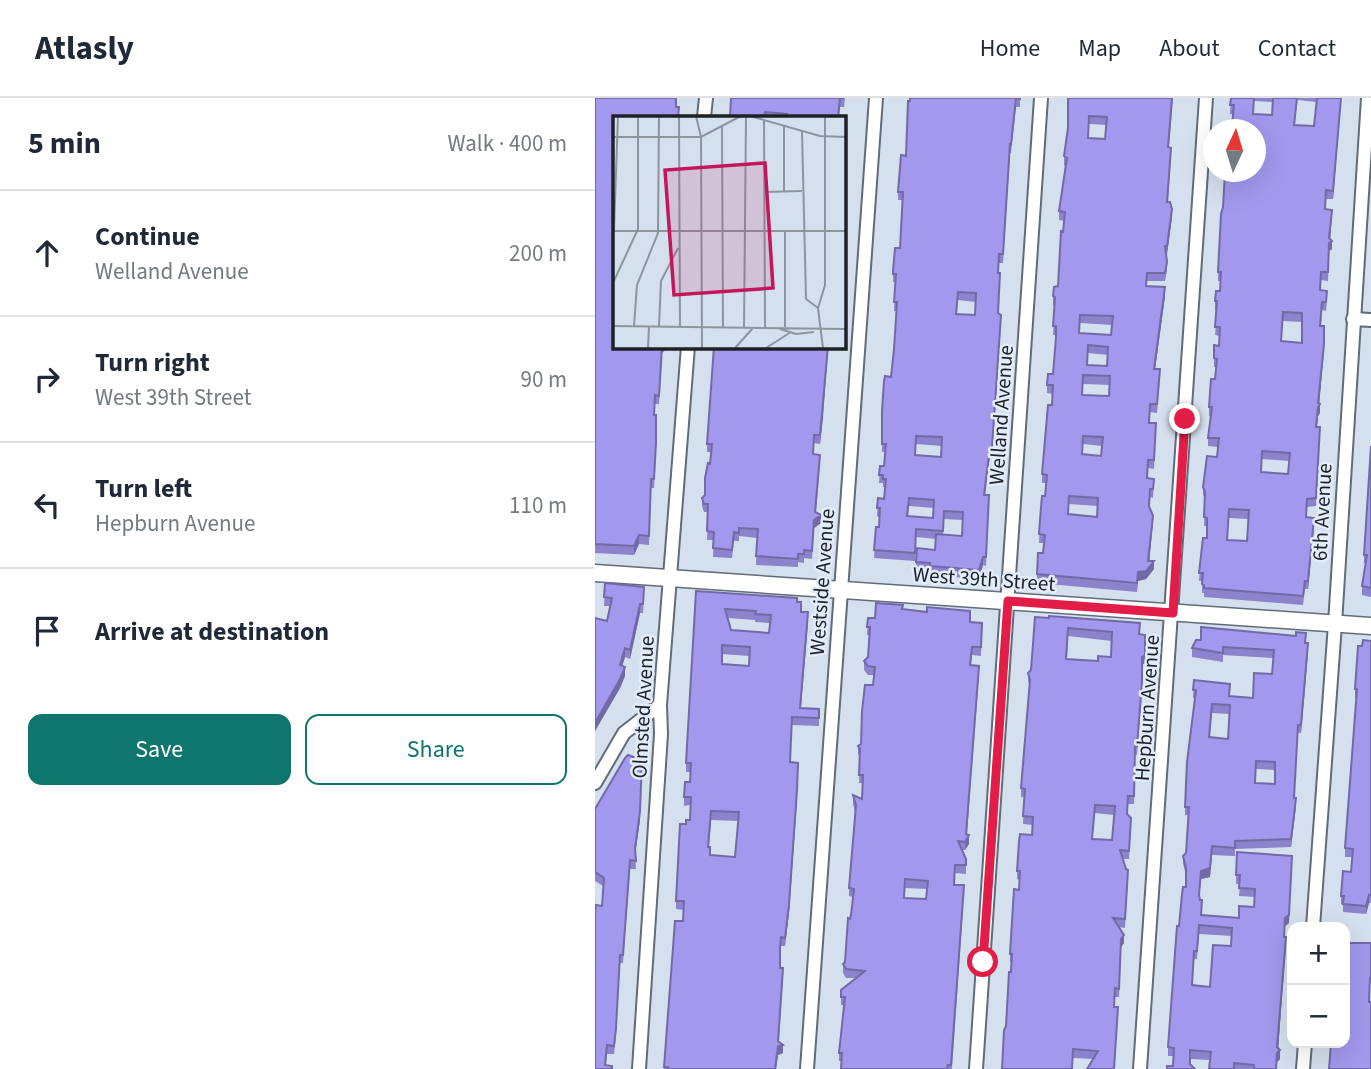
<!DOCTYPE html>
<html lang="en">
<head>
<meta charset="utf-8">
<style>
	:root { --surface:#fff; --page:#f2f2f3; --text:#1f2937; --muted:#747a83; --line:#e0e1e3; --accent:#0f766e }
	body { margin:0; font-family:"Source Sans 3",sans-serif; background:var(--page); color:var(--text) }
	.controls { position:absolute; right:21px; bottom:21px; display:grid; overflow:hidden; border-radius:14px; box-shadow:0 7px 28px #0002 }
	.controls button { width:63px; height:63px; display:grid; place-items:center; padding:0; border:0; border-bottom:2px solid var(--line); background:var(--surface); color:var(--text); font:35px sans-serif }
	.compass { position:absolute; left:608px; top:21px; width:63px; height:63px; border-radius:50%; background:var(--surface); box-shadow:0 7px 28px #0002; rotate:4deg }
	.stop { position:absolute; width:21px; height:21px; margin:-16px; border:5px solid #e11d48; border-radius:50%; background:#fff }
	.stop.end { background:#e11d48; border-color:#fff; box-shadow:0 2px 7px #0008 }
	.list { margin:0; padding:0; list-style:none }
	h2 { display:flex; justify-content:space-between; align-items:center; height:91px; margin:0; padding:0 28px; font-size:30px }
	h2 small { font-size:23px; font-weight:400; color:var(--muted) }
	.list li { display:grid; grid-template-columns:46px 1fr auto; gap:21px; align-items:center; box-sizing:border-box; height:126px; padding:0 28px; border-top:2px solid var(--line) }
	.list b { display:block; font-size:26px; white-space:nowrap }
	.list p { margin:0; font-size:23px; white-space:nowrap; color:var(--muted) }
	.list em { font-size:23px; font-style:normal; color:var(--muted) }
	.actions { display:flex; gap:14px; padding:21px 28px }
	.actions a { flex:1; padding:16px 0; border:2px solid var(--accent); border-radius:14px; text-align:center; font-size:24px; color:var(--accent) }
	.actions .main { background:var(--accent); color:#fff }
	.icon { flex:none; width:38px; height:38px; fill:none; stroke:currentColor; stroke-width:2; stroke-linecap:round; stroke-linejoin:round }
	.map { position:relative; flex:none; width:776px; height:971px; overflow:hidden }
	header { display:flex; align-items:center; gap:42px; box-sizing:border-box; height:98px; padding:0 35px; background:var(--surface); border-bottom:2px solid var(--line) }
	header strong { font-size:33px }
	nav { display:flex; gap:38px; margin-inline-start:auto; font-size:24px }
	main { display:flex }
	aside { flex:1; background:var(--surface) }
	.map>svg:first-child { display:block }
</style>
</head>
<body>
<header>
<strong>Atlasly</strong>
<nav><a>Home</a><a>Map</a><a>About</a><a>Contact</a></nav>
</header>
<main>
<aside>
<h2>5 min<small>Walk · 400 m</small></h2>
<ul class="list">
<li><svg class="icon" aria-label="ahead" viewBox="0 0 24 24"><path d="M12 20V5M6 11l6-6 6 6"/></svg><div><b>Continue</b><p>Welland Avenue</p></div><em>200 m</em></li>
<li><svg class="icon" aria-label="right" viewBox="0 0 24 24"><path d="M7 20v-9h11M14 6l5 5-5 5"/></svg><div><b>Turn right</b><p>West 39th Street</p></div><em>90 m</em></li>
<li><svg class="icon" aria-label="left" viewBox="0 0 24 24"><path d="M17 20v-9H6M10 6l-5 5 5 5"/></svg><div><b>Turn left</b><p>Hepburn Avenue</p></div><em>110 m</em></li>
<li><svg class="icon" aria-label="arrive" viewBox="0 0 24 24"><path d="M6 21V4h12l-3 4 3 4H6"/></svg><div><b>Arrive at destination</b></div></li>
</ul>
<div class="actions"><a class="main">Save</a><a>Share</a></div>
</aside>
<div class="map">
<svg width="776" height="971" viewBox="0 0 776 971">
	<rect width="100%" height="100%" fill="#d5e0ee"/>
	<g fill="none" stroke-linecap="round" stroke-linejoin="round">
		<defs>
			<g id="minor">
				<path d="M109,19l2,-19"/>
				<path d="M758,221l18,1"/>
				<path d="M0,685l29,-50 36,-28"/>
				<path d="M718,829l22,-303 33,-526"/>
				<path d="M44,971l22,-335 -1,-29 28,-359"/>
				<path d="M212,971l69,-971"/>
				<path d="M381,971l65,-971"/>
				<path d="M545,971l66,-971"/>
				<path d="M708,971l2,-26"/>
			</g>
			<path id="tertiary" d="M0,475l776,53"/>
		</defs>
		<use href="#minor" stroke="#626b78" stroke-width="16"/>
		<use href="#tertiary" stroke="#626b78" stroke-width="19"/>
		<use href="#minor" stroke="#fff" stroke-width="12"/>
		<use href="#tertiary" stroke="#fff" stroke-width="16"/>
	</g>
	<g fill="#8b83cc" fill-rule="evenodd">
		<path d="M0,0l19,19v229h52v3l-4,4 -3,51h-4l-1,11h2v37l-2,36h-3l-2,57 -10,-1 -5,11 -39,-2z"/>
		<path d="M250,0l-1,9h-4l-1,10h-109z"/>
		<path d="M425,0v9h-4l-5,46h-1l-7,110h-4l-1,50 3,10 -9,132h-2l-5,40h4l-3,71 -3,-1 -4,14 -49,-4v-4l-14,-1v-8l19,-12 1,-11 -20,-2 -1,24 -41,-3 2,-31h3v-10l-2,-1 1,-18 6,1 1,-12h-2v-4h-4l1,-17h4l1,-14h-3v-41l9,-34 3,-28 2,-38h-2l1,-29h-2v-11l7,-23 3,-48h-5v-8l8,-36 2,-55zM363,202l18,2 -1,13 -18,-1zM321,346l26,2 -1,11 -26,-2zM314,408l25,2 -1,10 -25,-2zM349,421l19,1 -1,16 -19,-2z"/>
		<path d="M473,0h105l-4,49 2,9 -3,46 4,15 -5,37h-1l1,17 -2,10h-18v5l18,10 -10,73 5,8 -3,36 -7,-1v11h6l-2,46 -6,-1 -1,10 7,1 -1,19 -3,-1 -1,10 4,17 -4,37 5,8 -8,10 -8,2 -1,11 -100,-9v-9l6,-21 1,-10h-5l2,-36 4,-11 1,-13h-4v-9l10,-69 1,-11 -6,-1v-8l6,-11 3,-39h-3l2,-30h-2v-9l5,-10 5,-54 1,-11 -5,-1v-9l6,-45 -1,-1v-9l4,-28zM494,26l18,1 -2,14 -17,-1zM485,225l32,2 -1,10 -32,-2zM493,255l20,2 -1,11 -20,-1zM488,286l27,1 -1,11 -27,-1zM488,346l19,2 -1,10 -18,-1zM474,406l29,2 -1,11 -28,-3z"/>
		<path d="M636,0h110l-8,101h-7l-1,10 7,9 -2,21 2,10 -3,2 -1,30 -7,-1 -1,10 7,9 -1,12 -4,-1 -1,16 3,9v18l-5,50 1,10 -2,3 -1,11 3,8 -4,71 -9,1v10l7,9 -6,63h-3l-2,16 -99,-8v-4h-2v-12h-3l1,-14 7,-29v-12h-3l1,-27 -2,-4v-8l14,-30 1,-10 -10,-1v-8l3,-22h-2v-9l6,-28 1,-12h-2v-9l5,-12 1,-10 -5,-1 2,-25h-2v-9l5,-10 1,-10h-3v-9l5,-65 10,-93h-3zM702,2l20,2 -3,24 -19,-1zM659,3l19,1 -1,13 -19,-1zM688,223l19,1v21l-21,-2zM667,361l27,2 -1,13 -27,-2zM634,420l19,1 -1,22 -20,-1z"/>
		<path d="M233,255l-8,91 -6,-1 -1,11 7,9 -4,50 5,10 -7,5 -2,31 -8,-1v5l-6,-1v5l-42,-2 1,-27 -18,-2v5h-5l-2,17 -19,-1 1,-17h-7l1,-28h-4l-2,-6v-8l3,-3 5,-31 1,-12h-4v-8z"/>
		<path d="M776,348v151l-9,-2v-9l4,-23h-2v-8z"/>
		<path d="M10,485l39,12 -1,18h-3l-10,46 -5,-2 -3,9 3,10 -5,12 -25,43v-113l12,3 3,-15h-6z"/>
		<path d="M101,493l101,11 4,10 7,9 -7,87 18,9v9l-27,-1 -2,37 7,37 -8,114 -4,33h-4l-1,9v13l3,8 -4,65 4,12 -5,2 -2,14h-112l11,-148h8l1,-11 -8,-1v-8l10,-77 4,-4v-15l-6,1v-9l6,-15 1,-10h-5v-9zM133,520l27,2v2l15,1 -1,10 -38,-3zM127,556l27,2v10l-27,-2zM116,722l27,1 -3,36 -25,-2 -1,-8z"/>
		<path d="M307,511l68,13 12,1 -1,33 -9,-1 -1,10 8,9 -12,160 2,10 -4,6h-3l4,9v15l-11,-1 -1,12 10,9 -12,175h-111l1,-8h-3v-8l5,-48h-3v-15l15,-12h-10l-3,-5v-9l2,-2 8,-65 -4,-1v-8l6,-76 -2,-8v-9l9,4 1,-16h-4l1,-26 -2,-3v-8l3,-2 12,-59 1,-10h-6l-4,-5v-9l4,-4 1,-22h-2l1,-17h7zM310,790l22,1 -1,10 -22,-1z"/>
		<path d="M440,519l104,17 6,29 -3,2v26l-5,64 -2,-1 -1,50h-6l-1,11 4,3 -2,41h-6l5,19 -3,50 -6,-1 5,16 -3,4 -2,50h-4v10l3,9 -25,43 -20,-1 -67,-32 5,-64h-1v-8l9,-64 1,-10 -3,-1v-8l15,-36 1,-10 -10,-1 1,-27h-3v-9l9,-101 -2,-6v-8l3,-3zM473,538l44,5 -1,16 -13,4 -31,-2zM500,715l19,2 -2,25 -20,-1z"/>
		<path d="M776,543v262h-2l-3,11 -23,-2v-7l-2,-1v-8l10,-24 1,-15h-7v-9l11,-150h-1v-9l7,-43z"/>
		<path d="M711,545l2,8 -7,82h-3l-4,65 2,8 -5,41 -56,2v7l-23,-1 -2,22 -9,2 -2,18 3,18 37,3 15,-11 1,-10 -16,-1 1,-12h-4l1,-32 52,71 -4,3 -1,11 2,9 -8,102 2,11 -3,3 -1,7h-67l1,-9 -20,-1v5l-17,2v-10h-5v-9l11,-121 7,-39v-12l-3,-11v-8l3,-3 3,-38h-4v-8l10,-109h-2l1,-18 36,16 23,2 19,-24 1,-16 -50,-3v7l-31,-5v-9zM617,615l17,1 -1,25 -18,-2zM661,671l19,1v14l-19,-1zM604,836l33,2 -1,10 -21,41 -18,-2 2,-26h3z"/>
		<path d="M0,711l45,11 -5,33 1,16h-6l-7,94h-3l-4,73 -2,18h-7l-1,11 -11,4 8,-183 -8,-5z"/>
	</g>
	<g fill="#716aa6">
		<path d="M746,0l-8,101v-8z"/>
		<path d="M577,111v8l-5,37v-8z"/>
		<path d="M737,112l-2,32 2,-1v8l-3,2 -1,30 1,-43z"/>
		<path d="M570,189v9l-11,81v-8z"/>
		<path d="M729,246l-5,63 1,-3v9l-2,3 -2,19 2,-32z"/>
		<path d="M67,248h4v3l-4,4 -3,51z"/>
		<path d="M233,248l-5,72 -3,26v-9z"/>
		<path d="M395,349v8l-6,48v-8z"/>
		<path d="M225,357l-5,64 6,-4v8l-7,5 -2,31 3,-47z"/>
		<path d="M558,418l-4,51 5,-6v8l-8,10 -8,2 -1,11 1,-20 10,-11z"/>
		<path d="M719,420v8l-6,63v-8z"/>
		<path d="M44,437v9l-5,11v-9z"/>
		<path d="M388,459v8l-4,14v-9z"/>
		<path d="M45,506v9l-10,46v-9z"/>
		<path d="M213,514v9l-8,96v-9z"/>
		<path d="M713,545v8l-7,82v-8z"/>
		<path d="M30,550v9l-5,16v-8z"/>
		<path d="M550,557v8l-3,2v-8z"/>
		<path d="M384,568l-13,174 3,-5v9l-4,6 1,-16z"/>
		<path d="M30,569v9l-5,12 -25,43v-8z"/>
		<path d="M203,665l-1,36 -8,114 -4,33z"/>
		<path d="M47,670l-2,52 -5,36v-8z"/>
		<path d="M701,700v8l-5,41v-8z"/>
		<path d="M617,757l-2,22 -9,2v-8z"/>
		<path d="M697,766l-3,59 -4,3v-8z"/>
		<path d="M774,797v8l-3,11v-8z"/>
		<path d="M529,837v8l-3,4 -2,50 2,-58z"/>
		<path d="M691,839l-8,116 2,-3v9l-3,3 -1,7z"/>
		<path d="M188,870l-5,78 5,-1v8l-5,2 -2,14h-1z"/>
	</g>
	<g fill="#a298ed" stroke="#716aa6" stroke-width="2" fill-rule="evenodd">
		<path d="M0,0h81v9h3l-1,10h-64v229h48l-3,50 -4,-1 -1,20h2v28l-2,36h-3l-2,57 -10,-1 -5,11 -39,-2z"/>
		<path d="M136,0h113h-4l-2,19h-51v-3l-22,-2 -1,5h-34z"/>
		<path d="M315,0h110v1l-4,-1 -5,46h-1l-7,110h-4l-1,19h2l-2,40 3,2 -9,132h-2l-6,48h5l-3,62h-3l-4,13 -49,-4v-3l-14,-1 1,-14 18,2 1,-16 26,2 1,-24 -19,-1 -1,20 -27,-2 -1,24 -41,-3 2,-23h3l1,-19h-3l1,-10 6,1 2,-20h-3v-4h-4l1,-9h4l2,-22h-4v-33l2,-30 1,-5 6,1 3,-28 3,-47h-3l2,-28h-3v-3l2,-23h5l3,-56h-5l3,-37 5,1 2,-55h2zM363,194l18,1 -1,22 -19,-1zM321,338l26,1 -1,20 -26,-2zM314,400l25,2 -1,18 -26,-2z"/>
		<path d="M473,0h104l-4,49 3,1 -4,54h3l2,7 -5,37h-2l2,16 -2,11h-18l-1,13 19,1 -11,82h6l-3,35h-7l-1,19h7l-2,37h-6l-1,18 7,1 -1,10h-3l-1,17 4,10 -5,45h6l-8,10 -8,1 -1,11 -100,-9 1,-21h5l2,-18 -6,-1 2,-27 1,-11h3l2,-21 -5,-1 6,-69h4l1,-20h-6l1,-11h5l3,-37v-11h-3l2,-29 -2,-1 1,-9 4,-1 3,-55 2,1 2,-20 -6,-1 8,-53 -3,-2 4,-28zM494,18l18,1 -2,22 -17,-1zM485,217l33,1 -2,19 -32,-2zM493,247l20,2 -1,19 -20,-1zM488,277l27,1 -1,20 -27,-1zM488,338l20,1 -2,19 -19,-2zM474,398l29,2 -1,19 -29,-3z"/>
		<path d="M636,0h23l-1,16 19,1 1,-17h24l-3,27 20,1 3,-28h24l-8,93 -7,-1 -1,19 7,1 -3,28 3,3 -3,2 -1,29h-7l-1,18 7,1 -1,11h-4l-2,24h4v18l-6,59 2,1 -2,3 -2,20h4l-4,71 -9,1 -1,18 8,1 -6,63h-3l-2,15 -99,-8v-3l-2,-1 1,-11h-4l4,-35h4v-20l-3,-1 1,-25 -2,-5 4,-31 10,1 2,-19h-11l4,-31h-3l2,-28h4l2,-20 -3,-1v-13l5,1 1,-19h-5l2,-26h-2l1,-10h4l1,-19h-3l3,-58 2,-7 2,-35h31v-42h-28l1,-6 3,1 2,-20h-4zM688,214l19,1v30l-21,-2zM667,353l28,2 -2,21 -27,-2zM634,411l20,1 -2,31 -20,-1z"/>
		<path d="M119,248h114l-8,89h-6l-1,19 7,1 -5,57 6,3 -7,5 -2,31 -8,-1v4h-6v5l-42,-3 2,-27 -19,-1v5l-5,-1 -2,18 -19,-2 1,-16 -7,-1 1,-27h-4l-2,-6 3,-3v-17l3,-15 2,1 2,-20h-5z"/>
		<path d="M776,348v142l-9,-2 5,-31h-3z"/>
		<path d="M10,485l39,4 -1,17h-3l-10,46 -5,-2 -5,17 5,2 -5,12 -25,44v-105l12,3 5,-23 -8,-1z"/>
		<path d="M101,493l101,7v4h4v10h7l-8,96 19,1v9l-27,-1 -2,45 8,1 -1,27 -8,114 -4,34 -4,-1 -1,11v20h3l-5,73 5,4 -5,1 -3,23h-107v-2h-4l11,-146h8l1,-20h-8l4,-77h6v-4h4l1,-23h-7l1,-15h5l1,-19h-5zM130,511l31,2 -1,3 16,1 -2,18 -38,-3zM127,547l28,2 -1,19 -27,-2zM116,713l28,1 -4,45 -25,-2v-8h-2z"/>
		<path d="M281,505l27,2 -1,4 25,3v-5l43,4v11l12,1 -1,24h-9l-2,18 9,1 -13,168 3,1 -4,7 -7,-1 8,18v6h-11l-1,20h10l-13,180h-3l-1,4h-106l1,-16h-3l6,-56h-4v-7l24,-19 -19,-2 -3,-5 2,-2 3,-44 2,1 1,-4 3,-26 -5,-1 7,-83 -3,-10 9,4 1,-24h-4l1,-26 -2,-3 3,-2 1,-33 3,-26h8l2,-18 -7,-1 -4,-5 4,-4 2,-30h-3l1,-9h7zM310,781l23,2 -2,18 -22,-1z"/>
		<path d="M454,518l91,7 -1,11 6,1v20l-3,2v25l-5,64h-2l-1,50h-6l-1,18 4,4 -2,33 -9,-1 6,19 2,1 -3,49 -12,-1 11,17 -3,4 -2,50 -4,-1 -1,19h4l-4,62h-27l11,-18 -25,-2 -1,20h-70l2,-39 2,-4 3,-54h2l1,-18h-2l4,-65 5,1 1,-19h-3l2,-30 1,-7 12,1 1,-18 -10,-1 2,-27 -4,-1 9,-108 -2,-7 3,-3 4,-53 14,1zM473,530l44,4 -1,25 -13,-1v5l-32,-2zM500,707l20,1 -3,34 -20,-1z"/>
		<path d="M606,529l95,9v-4l10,1 -1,10h3l-7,82h-3l-4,73h2l-5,41 -56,2v7l-23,-2 -2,22 -9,3 -2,24 1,5h2l-1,15 38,3v-12l15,1 1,-18 -16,-1 1,-13h-4l1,-23 55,4 -3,59 -4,3 -1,19h2l-9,110 3,3 -3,3 -1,16h-22v-4l-20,-2v6h-25l2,-17 -21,-2v14l5,5h-28v-3h6l1,-18 -6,-1 9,-121h2l3,-32 1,-7h3v-19l-3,-12 3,-3 3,-46h-4l2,-45 9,-72h-3l1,-10 36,4 -1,12 24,2 1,-25 18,1 2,-24 -51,-3v6l-31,-5 4,-8h5zM617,606l18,1 -2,34 -19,-2zM661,663l19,1v22l-20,-1zM604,827l33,3 -1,18 -18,-1 -3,42 -18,-2 2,-34h3z"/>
		<path d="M768,542l8,1v254h-2l-3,11 -23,-2 1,-8h-3l2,-25 8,1 2,-23 -8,-1 12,-159h-2l3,-43h4z"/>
		<path d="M33,657l14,5 -2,51 -5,37 1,13 -6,-1 -7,95h-3l-4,73 -2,18 -7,-1 -2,20 7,1v3h-17v-156l1,-8 6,1 2,-28 -9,-6v-63l30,-51z"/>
		<path d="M752,845h24v35h-1l-1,24h2v67h-42l2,-26h14v-89z"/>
	</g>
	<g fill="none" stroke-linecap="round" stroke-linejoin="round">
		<path stroke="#e11d48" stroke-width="9" d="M388,864l25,-361 165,12 12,-194"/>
	</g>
	<g text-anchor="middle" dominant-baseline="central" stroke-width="5" stroke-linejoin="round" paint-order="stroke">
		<g font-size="21" fill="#1e2227" stroke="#e2edfc">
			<text transform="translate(406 317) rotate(-86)">Welland Avenue</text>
			<text transform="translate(727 414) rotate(-87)">6th Avenue</text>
			<text transform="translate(389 481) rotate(4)">West 39th Street</text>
			<text transform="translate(227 484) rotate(-86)">Westside Avenue</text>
			<text transform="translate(48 609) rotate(-87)">Olmsted Avenue</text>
			<text transform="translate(552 610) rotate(-86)">Hepburn Avenue</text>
		</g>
	</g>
	<g transform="translate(18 18)">
		<rect width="233" height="233" fill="#d5e0ee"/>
		<path fill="none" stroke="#8c949e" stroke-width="2" d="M66,0l1,211M83,0l5,21 1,211M137,0l70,20 26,1M151,4l1,207M233,5v127M171,10v65M109,11l1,200M189,15l4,168 12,9M0,21h88l40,-21M151,76l38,-1M1,114l4,-114M0,115h233M172,115v96M233,150v69M0,167l25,-54v-113M0,210l233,3M21,210l3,-41 21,-52 1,-117M46,210l2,-45 17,-33M131,211l2,-210M167,213l16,5 18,-2M35,232l1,-22M122,232l18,-20M153,232l25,-16M210,232l-5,-40 7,-23v-169"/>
		<path fill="#c2185b" fill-opacity="0.15" stroke="#c2185b" stroke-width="3.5" d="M152,47l8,125 -99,7 -9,-125z"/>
		<rect width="233" height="233" fill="none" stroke="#1e2227" stroke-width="3.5"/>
	</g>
</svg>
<div class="controls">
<button>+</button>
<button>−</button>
</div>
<svg class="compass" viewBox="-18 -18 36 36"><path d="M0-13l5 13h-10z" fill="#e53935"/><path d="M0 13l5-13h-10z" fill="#747a83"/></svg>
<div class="stop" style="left:388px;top:864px"></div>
<div class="stop end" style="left:590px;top:321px"></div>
</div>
</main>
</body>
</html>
